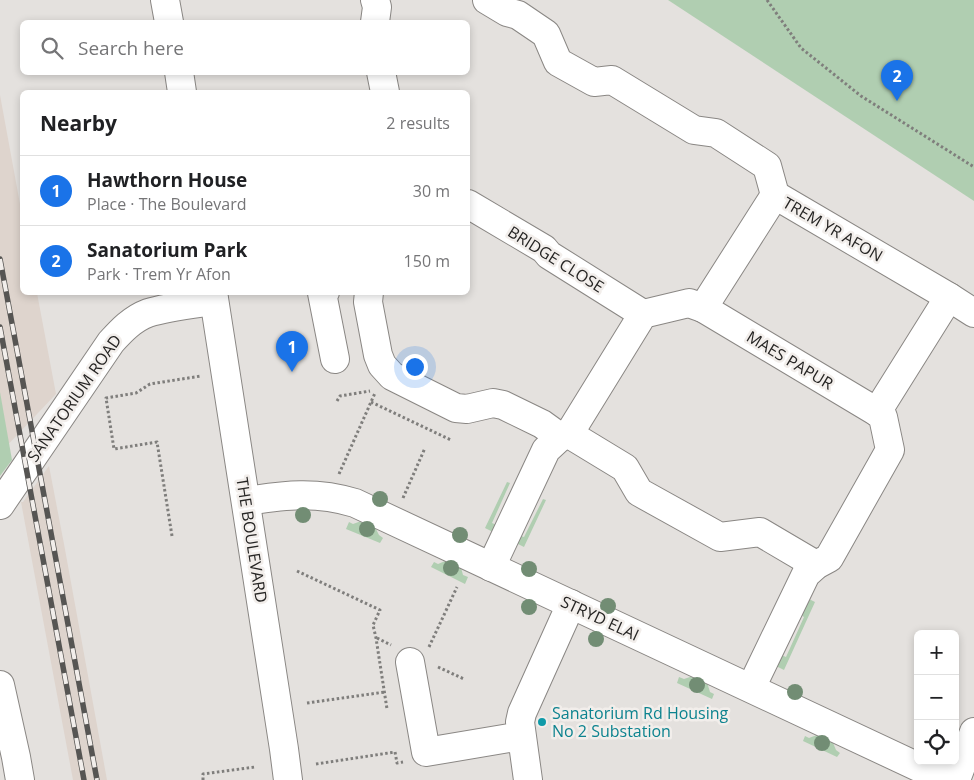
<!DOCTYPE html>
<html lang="en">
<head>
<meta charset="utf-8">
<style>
	:root { --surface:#fff; --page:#f6f6f6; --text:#202124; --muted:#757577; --line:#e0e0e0; --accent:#1a73e8 }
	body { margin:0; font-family:"Open Sans",sans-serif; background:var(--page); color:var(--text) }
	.controls { position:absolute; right:15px; bottom:15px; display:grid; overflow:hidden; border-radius:8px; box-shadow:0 2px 8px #0003 }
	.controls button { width:45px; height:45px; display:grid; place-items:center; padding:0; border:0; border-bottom:1px solid var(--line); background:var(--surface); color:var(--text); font:25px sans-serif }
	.you { position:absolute; left:414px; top:366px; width:18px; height:18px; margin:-12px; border:4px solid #fff; border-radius:50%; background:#1a73e8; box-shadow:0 0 0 8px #1a73e833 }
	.badge { display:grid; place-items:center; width:32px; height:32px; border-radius:50%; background:var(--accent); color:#fff; font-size:16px; font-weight:700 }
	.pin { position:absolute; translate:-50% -41px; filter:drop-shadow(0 1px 2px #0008) }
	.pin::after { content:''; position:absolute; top:26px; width:18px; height:15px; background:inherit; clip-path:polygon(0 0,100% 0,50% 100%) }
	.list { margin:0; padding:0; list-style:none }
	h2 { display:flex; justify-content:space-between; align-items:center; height:65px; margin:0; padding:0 20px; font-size:21px }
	h2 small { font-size:16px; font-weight:400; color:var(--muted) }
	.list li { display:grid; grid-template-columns:32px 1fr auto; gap:15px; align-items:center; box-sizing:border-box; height:70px; padding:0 20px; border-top:1px solid var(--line) }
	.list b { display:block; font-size:19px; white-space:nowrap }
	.list p { margin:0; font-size:16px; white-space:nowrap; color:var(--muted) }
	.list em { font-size:16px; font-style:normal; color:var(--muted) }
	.icon { flex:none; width:28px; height:28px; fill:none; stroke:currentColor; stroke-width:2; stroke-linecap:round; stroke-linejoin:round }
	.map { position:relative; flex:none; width:974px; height:780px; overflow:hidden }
	.search { position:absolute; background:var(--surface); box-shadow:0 2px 8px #0003; left:20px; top:20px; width:450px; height:55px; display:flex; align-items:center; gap:12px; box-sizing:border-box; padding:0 18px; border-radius:8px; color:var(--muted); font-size:19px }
	.panel { position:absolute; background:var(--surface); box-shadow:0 2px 8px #0003; left:20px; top:90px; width:450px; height:205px; border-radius:8px }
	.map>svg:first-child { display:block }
</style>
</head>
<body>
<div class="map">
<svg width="974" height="780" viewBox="0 0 974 780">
	<rect width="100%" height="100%" fill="#e4e1de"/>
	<g fill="#ded4cd">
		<path d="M0,95l22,120v77l15,1 19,101 -56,59z"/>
		<path d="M49,466l15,78 43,236h-34l-52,-278h2z"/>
	</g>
	<g fill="#b0ceb1">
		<path d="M668,0h306v201z"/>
		<path d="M0,392l12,68 -12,16z"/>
		<path d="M507,482l3,1 -18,40 7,3 -4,7 -10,-5z"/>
		<path d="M543,499l3,1 -22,47 -10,-5 4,-7 6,2z"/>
		<path d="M364,520l10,5 5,10 4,3 -3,5 -34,-14 3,-7 4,2z"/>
		<path d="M450,559l10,5 3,11 5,2 -3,7 -34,-17 3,-5 4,2z"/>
		<path d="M805,597l10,5 -31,68 -10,-5 5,-11 7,3 18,-40 -6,-4z"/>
		<path d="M696,675l10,4 4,13 4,2 -2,5 -35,-16 2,-6 5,2z"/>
		<path d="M822,733l9,5 5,12 4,3 -3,4 -34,-16 2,-5 4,2z"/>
	</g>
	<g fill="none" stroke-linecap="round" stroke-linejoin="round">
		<defs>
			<g id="minor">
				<path d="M165,0l4,22"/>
				<path d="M487,0l20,12 11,3 28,19 12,28 36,20 18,-2 82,50 22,3 51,33 8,29 174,102 25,16"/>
				<path d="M375,22l2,-15 -2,-7"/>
				<path d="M179,72l3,20"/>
				<path d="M381,72l4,20"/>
				<path d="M468,204l76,45 5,6 94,59"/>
				<path d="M213,292l71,457 4,31"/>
				<path d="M325,292l-3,1 13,66"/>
				<path d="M369,292l-1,10 10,53 4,10 10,11 64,32 11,1 26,-6 10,2 39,19 18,13"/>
				<path d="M703,308l174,104"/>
				<path d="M569,434l56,34 14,24 81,45 40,-5 56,33"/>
				<path d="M246,501c39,-6 70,-10 109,2l591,277"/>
				<path d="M0,505l111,-163c10,-11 21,-23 37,-29 19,-6 46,-9 66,-12"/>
				<path d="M491,567l55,-117 14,-13 9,-3 74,-120 46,-11 14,5 72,-113"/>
				<path d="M410,662l16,90 95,-16"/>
				<path d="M0,685l16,72 4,23"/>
				<path d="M751,688l55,-114 10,-9 13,-7 61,-108 -7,-33 -6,-5 72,-115"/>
				<path d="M528,780l-8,-58 2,-9 49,-109"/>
				<path d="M956,780l18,-48"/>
			</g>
		</defs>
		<use href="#minor" stroke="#8a8784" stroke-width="30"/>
		<g stroke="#7f7e7c" stroke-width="3" stroke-dasharray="2.5 2.5" stroke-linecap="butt">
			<path d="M767,0l34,48 60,48 113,71"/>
			<path d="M337,401l3,-5 30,-5"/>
			<path d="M371,402l80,38"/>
			<path d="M339,474l36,-81"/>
			<path d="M403,498l22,-50"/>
			<path d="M172,536l-15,-94 -43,7 -8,-51 30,-5 14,-9 51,-8"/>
			<path d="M297,571l83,39 -7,15 3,13 11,71"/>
			<path d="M377,638l14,7"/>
			<path d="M429,647l28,-60"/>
			<path d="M438,667l26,12"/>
			<path d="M307,703l78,-11"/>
			<path d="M316,764l79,-12 2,11 6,-1"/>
			<path d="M203,780v-6l52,-7"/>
		</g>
		<use href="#minor" stroke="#fff" stroke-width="28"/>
		<defs>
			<g id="rail">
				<path d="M0,259l97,521"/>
				<path d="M0,327l84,453"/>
			</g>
		</defs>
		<use href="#rail" stroke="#565553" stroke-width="5.5"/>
		<use href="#rail" stroke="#f2eeeb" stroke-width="4" stroke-dasharray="11" stroke-linecap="butt"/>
	</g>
	<g fill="#728d74">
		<circle cx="380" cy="499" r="8"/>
		<circle cx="303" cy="515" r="8"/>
		<circle cx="367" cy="529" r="8"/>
		<circle cx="460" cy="535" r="8"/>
		<circle cx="451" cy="568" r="8"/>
		<circle cx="529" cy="569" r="8"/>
		<circle cx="608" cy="606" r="8"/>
		<circle cx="529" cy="607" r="8"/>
		<circle cx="596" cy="639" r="8"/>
		<circle cx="697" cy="685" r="8"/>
		<circle cx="795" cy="692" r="8"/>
		<circle cx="822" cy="743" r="8"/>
	</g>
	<circle fill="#0f9aa8" stroke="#f2eeeb" stroke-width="2" cx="542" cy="722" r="5"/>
	<g text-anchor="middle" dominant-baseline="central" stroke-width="5" stroke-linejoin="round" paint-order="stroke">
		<g font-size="16" fill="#262524" stroke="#f2eeeb">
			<text transform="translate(833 229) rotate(30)">TREM YR AFON</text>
			<text transform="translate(556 259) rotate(32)">BRIDGE CLOSE</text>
			<text transform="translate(790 360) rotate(31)">MAES PAPUR</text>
			<text transform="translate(74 398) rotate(-55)">SANATORIUM ROAD</text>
			<text transform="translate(252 540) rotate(81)">THE BOULEVARD</text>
			<text transform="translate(600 618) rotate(25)">STRYD ELAI</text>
		</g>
		<g font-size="16" fill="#0d838f" stroke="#f2eeeb" text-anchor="start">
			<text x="552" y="713">Sanatorium Rd Housing<tspan x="552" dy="18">No 2 Substation</tspan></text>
		</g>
	</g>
</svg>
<div class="controls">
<button>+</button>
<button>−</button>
<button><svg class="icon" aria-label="locate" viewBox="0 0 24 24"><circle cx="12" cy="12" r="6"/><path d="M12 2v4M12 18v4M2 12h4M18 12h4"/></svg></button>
</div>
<div class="you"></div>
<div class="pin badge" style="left:292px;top:372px">1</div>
<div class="pin badge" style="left:897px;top:101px">2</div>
<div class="search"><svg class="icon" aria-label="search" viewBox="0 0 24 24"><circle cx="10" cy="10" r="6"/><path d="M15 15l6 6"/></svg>Search here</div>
<section class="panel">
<h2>Nearby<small>2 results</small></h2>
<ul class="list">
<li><span class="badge">1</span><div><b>Hawthorn House</b><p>Place · The Boulevard</p></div><em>30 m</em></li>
<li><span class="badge">2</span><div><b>Sanatorium Park</b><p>Park · Trem Yr Afon</p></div><em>150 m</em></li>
</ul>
</section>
</div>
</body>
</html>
